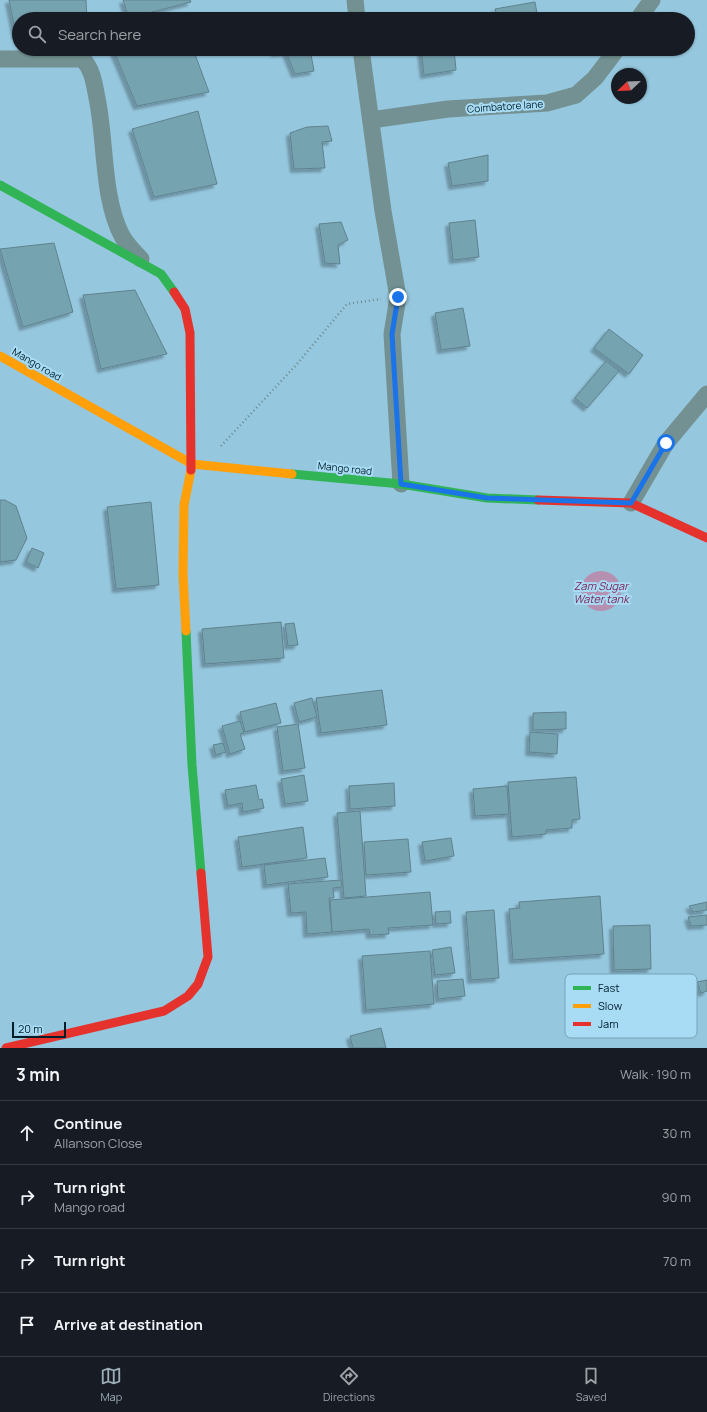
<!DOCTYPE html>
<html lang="en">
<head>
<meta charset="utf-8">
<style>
	:root { --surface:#171b24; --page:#242831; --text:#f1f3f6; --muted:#9ea1a6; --line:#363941; --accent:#9caeb7 }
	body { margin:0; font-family:Manrope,sans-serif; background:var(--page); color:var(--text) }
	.compass { position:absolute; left:611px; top:68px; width:36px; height:36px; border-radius:50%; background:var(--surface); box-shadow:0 1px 3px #0004; rotate:247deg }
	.scale { position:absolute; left:12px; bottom:10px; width:54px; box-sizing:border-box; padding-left:4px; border:2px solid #001e2a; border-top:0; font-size:11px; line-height:14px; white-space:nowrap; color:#001e2a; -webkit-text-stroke:3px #a8dcf5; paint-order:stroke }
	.stop { position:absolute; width:12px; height:12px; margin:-9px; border:3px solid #1a73e8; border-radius:50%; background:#fff }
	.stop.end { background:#1a73e8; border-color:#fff; box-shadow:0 1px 4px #0008 }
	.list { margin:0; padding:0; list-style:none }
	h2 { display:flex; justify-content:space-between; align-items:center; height:52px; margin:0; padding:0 16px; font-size:17px }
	h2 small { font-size:13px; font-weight:400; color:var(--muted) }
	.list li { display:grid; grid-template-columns:26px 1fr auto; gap:12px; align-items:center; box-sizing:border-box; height:64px; padding:0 16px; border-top:1px solid var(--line) }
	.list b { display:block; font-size:15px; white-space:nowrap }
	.list p { margin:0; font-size:13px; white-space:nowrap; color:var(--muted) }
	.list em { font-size:13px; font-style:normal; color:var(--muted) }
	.icon { flex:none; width:22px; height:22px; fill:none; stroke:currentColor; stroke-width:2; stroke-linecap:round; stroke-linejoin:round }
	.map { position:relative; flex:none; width:707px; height:1048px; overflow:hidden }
	.search { position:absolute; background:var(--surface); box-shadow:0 1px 3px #0004; left:12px; right:12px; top:12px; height:44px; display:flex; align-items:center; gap:10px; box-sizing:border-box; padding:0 14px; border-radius:22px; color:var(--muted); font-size:15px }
	.sheet { height:308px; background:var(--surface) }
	nav { display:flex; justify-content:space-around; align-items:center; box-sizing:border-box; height:56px; border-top:1px solid var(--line); background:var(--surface); font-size:11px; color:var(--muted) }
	nav a { display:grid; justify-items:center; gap:2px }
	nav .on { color:var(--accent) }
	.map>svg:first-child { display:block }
</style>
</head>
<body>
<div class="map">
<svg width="707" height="1048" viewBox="0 0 707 1048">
	<defs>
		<filter id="shadow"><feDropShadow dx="-3.5" dy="3.5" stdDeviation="1" flood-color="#0004"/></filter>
	</defs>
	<rect width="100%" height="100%" fill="#95c7de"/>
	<circle fill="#b590b1" cx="601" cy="591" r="20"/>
	<g fill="#76a3b0" stroke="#5f828e" filter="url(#shadow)">
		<path d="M9,0h77l1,19h-68v16h-3z"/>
		<path d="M123,0h67l1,2 -62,16z"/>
		<path d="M535,2l3,17h-40l-3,-10z"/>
		<path d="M113,49h80l16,43 -72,14z"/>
		<path d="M275,49h35l4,22 -19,3 -9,-22 -11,1z"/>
		<path d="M421,49h33l2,21 -32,5z"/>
		<path d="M198,111l19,73 -63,13 -22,-68z"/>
		<path d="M328,126l4,15 -10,1 3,26 -31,1 -4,-36 17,-6z"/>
		<path d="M488,155v26l-36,5 -4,-23z"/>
		<path d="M475,220l4,37 -26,3 -4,-37z"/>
		<path d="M341,222l7,18 -10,5 2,19 -15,-1 -6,-39z"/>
		<path d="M54,243l19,69 -50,15 -23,-78z"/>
		<path d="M135,290l32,64 -66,15 -18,-74z"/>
		<path d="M463,308l7,38 -29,4 -6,-37z"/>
		<path d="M609,329l34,26 -14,19 -35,-26z"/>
		<path d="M606,361l13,10 -32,37 -12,-10z"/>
		<path d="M0,500h5l11,6 11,32 -11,22 -16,2z"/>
		<path d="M151,502l8,83 -43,4 -9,-82z"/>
		<path d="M32,548l12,5 -6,15 -12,-6z"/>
		<path d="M281,622l3,36 -79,6 -3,-35z"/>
		<path d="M294,623l4,22 -10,1 -3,-22z"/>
		<path d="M382,690l5,35 -66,8 -5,-35z"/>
		<path d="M312,698l5,19 -18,5 -5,-19z"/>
		<path d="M276,703l5,20 -36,9 -5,-20z"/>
		<path d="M566,712v17l-33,1v-17z"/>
		<path d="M240,721l4,12 -4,1 5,15 -15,5 -8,-28z"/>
		<path d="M298,724l7,44 -22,3 -6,-44z"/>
		<path d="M530,732l28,2 -1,20 -28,-2z"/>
		<path d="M223,743l3,9 -10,3 -3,-10z"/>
		<path d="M304,775l4,26 -23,3 -4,-25z"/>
		<path d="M576,777l4,42 -8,1v8l-26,2v4l-34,3 -4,-55z"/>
		<path d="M394,783l1,23 -45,3 -1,-23z"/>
		<path d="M256,785l3,15 3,-1 2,9 -21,4 -1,-9 -14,3 -3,-16z"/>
		<path d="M507,786l2,28 -34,2 -2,-27z"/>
		<path d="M360,811l6,85 -22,2 -7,-85z"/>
		<path d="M303,827l4,31 -65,9 -4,-30z"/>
		<path d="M451,838l3,18 -29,5 -3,-19z"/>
		<path d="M408,839l3,33 -45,3 -2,-33z"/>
		<path d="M325,858l3,19 -62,8 -2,-20z"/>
		<path d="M341,880l1,7 -9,1 1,10h-5l3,34 -25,2 -1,-22 -15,1 -3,-29z"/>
		<path d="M430,892l3,33 -45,3 1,6 -19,1 -1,-6 -37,3 -2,-32z"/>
		<path d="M600,896l4,58 -91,6 -4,-51 11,-1 -1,-6z"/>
		<path d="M707,902v8l-14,2 -4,-6z"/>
		<path d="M494,910l5,68 -28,2 -5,-68z"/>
		<path d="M450,911l1,12 -15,1 -1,-12z"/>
		<path d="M707,915v10l-16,1 -3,-9z"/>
		<path d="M650,925l1,44 -37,1 -1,-44z"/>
		<path d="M451,947l4,26 -20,2 -3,-25z"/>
		<path d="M430,951l4,53 -68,6 -4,-54z"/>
		<path d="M463,979l2,17 -27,3 -1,-18z"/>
		<path d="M707,980v11l-6,2 -4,-11z"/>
		<path d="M381,1028l5,20h-33l-3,-12z"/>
	</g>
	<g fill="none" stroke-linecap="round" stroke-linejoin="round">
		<path stroke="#6d8b91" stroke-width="2.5" stroke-dasharray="1 3" stroke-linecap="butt" d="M221,446l76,-82 50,-60 34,-5"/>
		<g stroke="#739192" stroke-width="17">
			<path d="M355,0l2,19"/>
			<path d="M638,19l14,-19"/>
			<path d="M361,49l22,162 15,86 -6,37 9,150"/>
			<path d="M0,59h83c10,12 11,24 14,39 9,43 5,100 25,138 5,9 12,16 19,23"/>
			<path d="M371,120l77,-11 99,-6 29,-8 19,-17 22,-29"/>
			<path d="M631,503l35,-60 41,-49"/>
		</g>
		<g stroke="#30b455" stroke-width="9">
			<path d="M0,185l161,89 13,18"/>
			<path d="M292,474l109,10 86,14 51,2"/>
			<path d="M186,631l6,134 9,108"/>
		</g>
		<g stroke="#ff9f0a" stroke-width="9">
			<path d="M0,356l192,108 100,10"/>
			<path d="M186,631l-3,-57 1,-69 7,-35"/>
		</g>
		<g stroke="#e5322d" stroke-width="9">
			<path d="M174,292l11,17 5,24 1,137"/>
			<path d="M538,500l93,3 76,35"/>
			<path d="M6,1048l158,-37 24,-15 10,-12 10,-27 -7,-84"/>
		</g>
	</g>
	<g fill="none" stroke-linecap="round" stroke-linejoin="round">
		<path stroke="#1a73e8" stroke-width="5" d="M398,297l-6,37 9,150 86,14 144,5 35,-60"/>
	</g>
	<g text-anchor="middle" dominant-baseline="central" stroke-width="4" stroke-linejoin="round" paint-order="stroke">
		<g font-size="10" fill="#001e2a" stroke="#a8dcf5">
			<text transform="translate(505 106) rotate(-4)">Coimbatore lane</text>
			<text transform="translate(37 364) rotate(30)">Mango road</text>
			<text transform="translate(345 468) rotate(6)">Mango road</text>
		</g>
		<g font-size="11" font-style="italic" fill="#7c2457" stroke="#a8dcf5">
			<text x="601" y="585">Zam Sugar<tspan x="601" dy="13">Water tank</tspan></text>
		</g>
	</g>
	<rect x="565" y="974" width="132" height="64" rx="6" fill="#a8dcf5" stroke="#76a3b8" stroke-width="1"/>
	<rect x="573" y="986" width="18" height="4" fill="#30b455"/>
	<rect x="573" y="1004" width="18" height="4" fill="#ff9f0a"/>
	<rect x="573" y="1022" width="18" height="4" fill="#e5322d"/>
	<g font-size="11" fill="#001e2a">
		<text x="598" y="992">Fast</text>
		<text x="598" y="1010">Slow</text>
		<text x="598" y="1028">Jam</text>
	</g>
</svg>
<svg class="compass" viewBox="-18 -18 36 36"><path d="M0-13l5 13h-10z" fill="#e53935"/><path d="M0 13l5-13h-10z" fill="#9ea1a6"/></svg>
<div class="scale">20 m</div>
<div class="stop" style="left:666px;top:443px"></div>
<div class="stop end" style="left:398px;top:297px"></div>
<div class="search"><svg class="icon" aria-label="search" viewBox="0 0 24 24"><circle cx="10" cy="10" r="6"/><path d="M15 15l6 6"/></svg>Search here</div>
</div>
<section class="sheet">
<h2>3 min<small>Walk · 190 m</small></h2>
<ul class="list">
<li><svg class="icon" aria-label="ahead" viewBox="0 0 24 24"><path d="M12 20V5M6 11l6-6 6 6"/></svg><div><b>Continue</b><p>Allanson Close</p></div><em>30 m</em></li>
<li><svg class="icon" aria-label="right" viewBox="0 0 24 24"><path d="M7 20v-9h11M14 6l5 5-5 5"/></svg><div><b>Turn right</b><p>Mango road</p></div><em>90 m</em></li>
<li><svg class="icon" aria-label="right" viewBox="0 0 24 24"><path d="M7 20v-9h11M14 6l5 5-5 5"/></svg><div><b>Turn right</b></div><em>70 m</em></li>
<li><svg class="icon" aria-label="arrive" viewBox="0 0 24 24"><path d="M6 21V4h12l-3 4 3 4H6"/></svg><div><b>Arrive at destination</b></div></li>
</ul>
</section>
<nav>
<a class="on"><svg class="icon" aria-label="map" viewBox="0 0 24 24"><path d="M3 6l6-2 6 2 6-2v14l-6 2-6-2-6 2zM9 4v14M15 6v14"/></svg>Map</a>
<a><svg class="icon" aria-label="directions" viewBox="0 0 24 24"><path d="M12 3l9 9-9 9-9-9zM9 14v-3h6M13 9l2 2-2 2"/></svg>Directions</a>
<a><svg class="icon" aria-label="saved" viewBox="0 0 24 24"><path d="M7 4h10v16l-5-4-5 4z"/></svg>Saved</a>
</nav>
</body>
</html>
